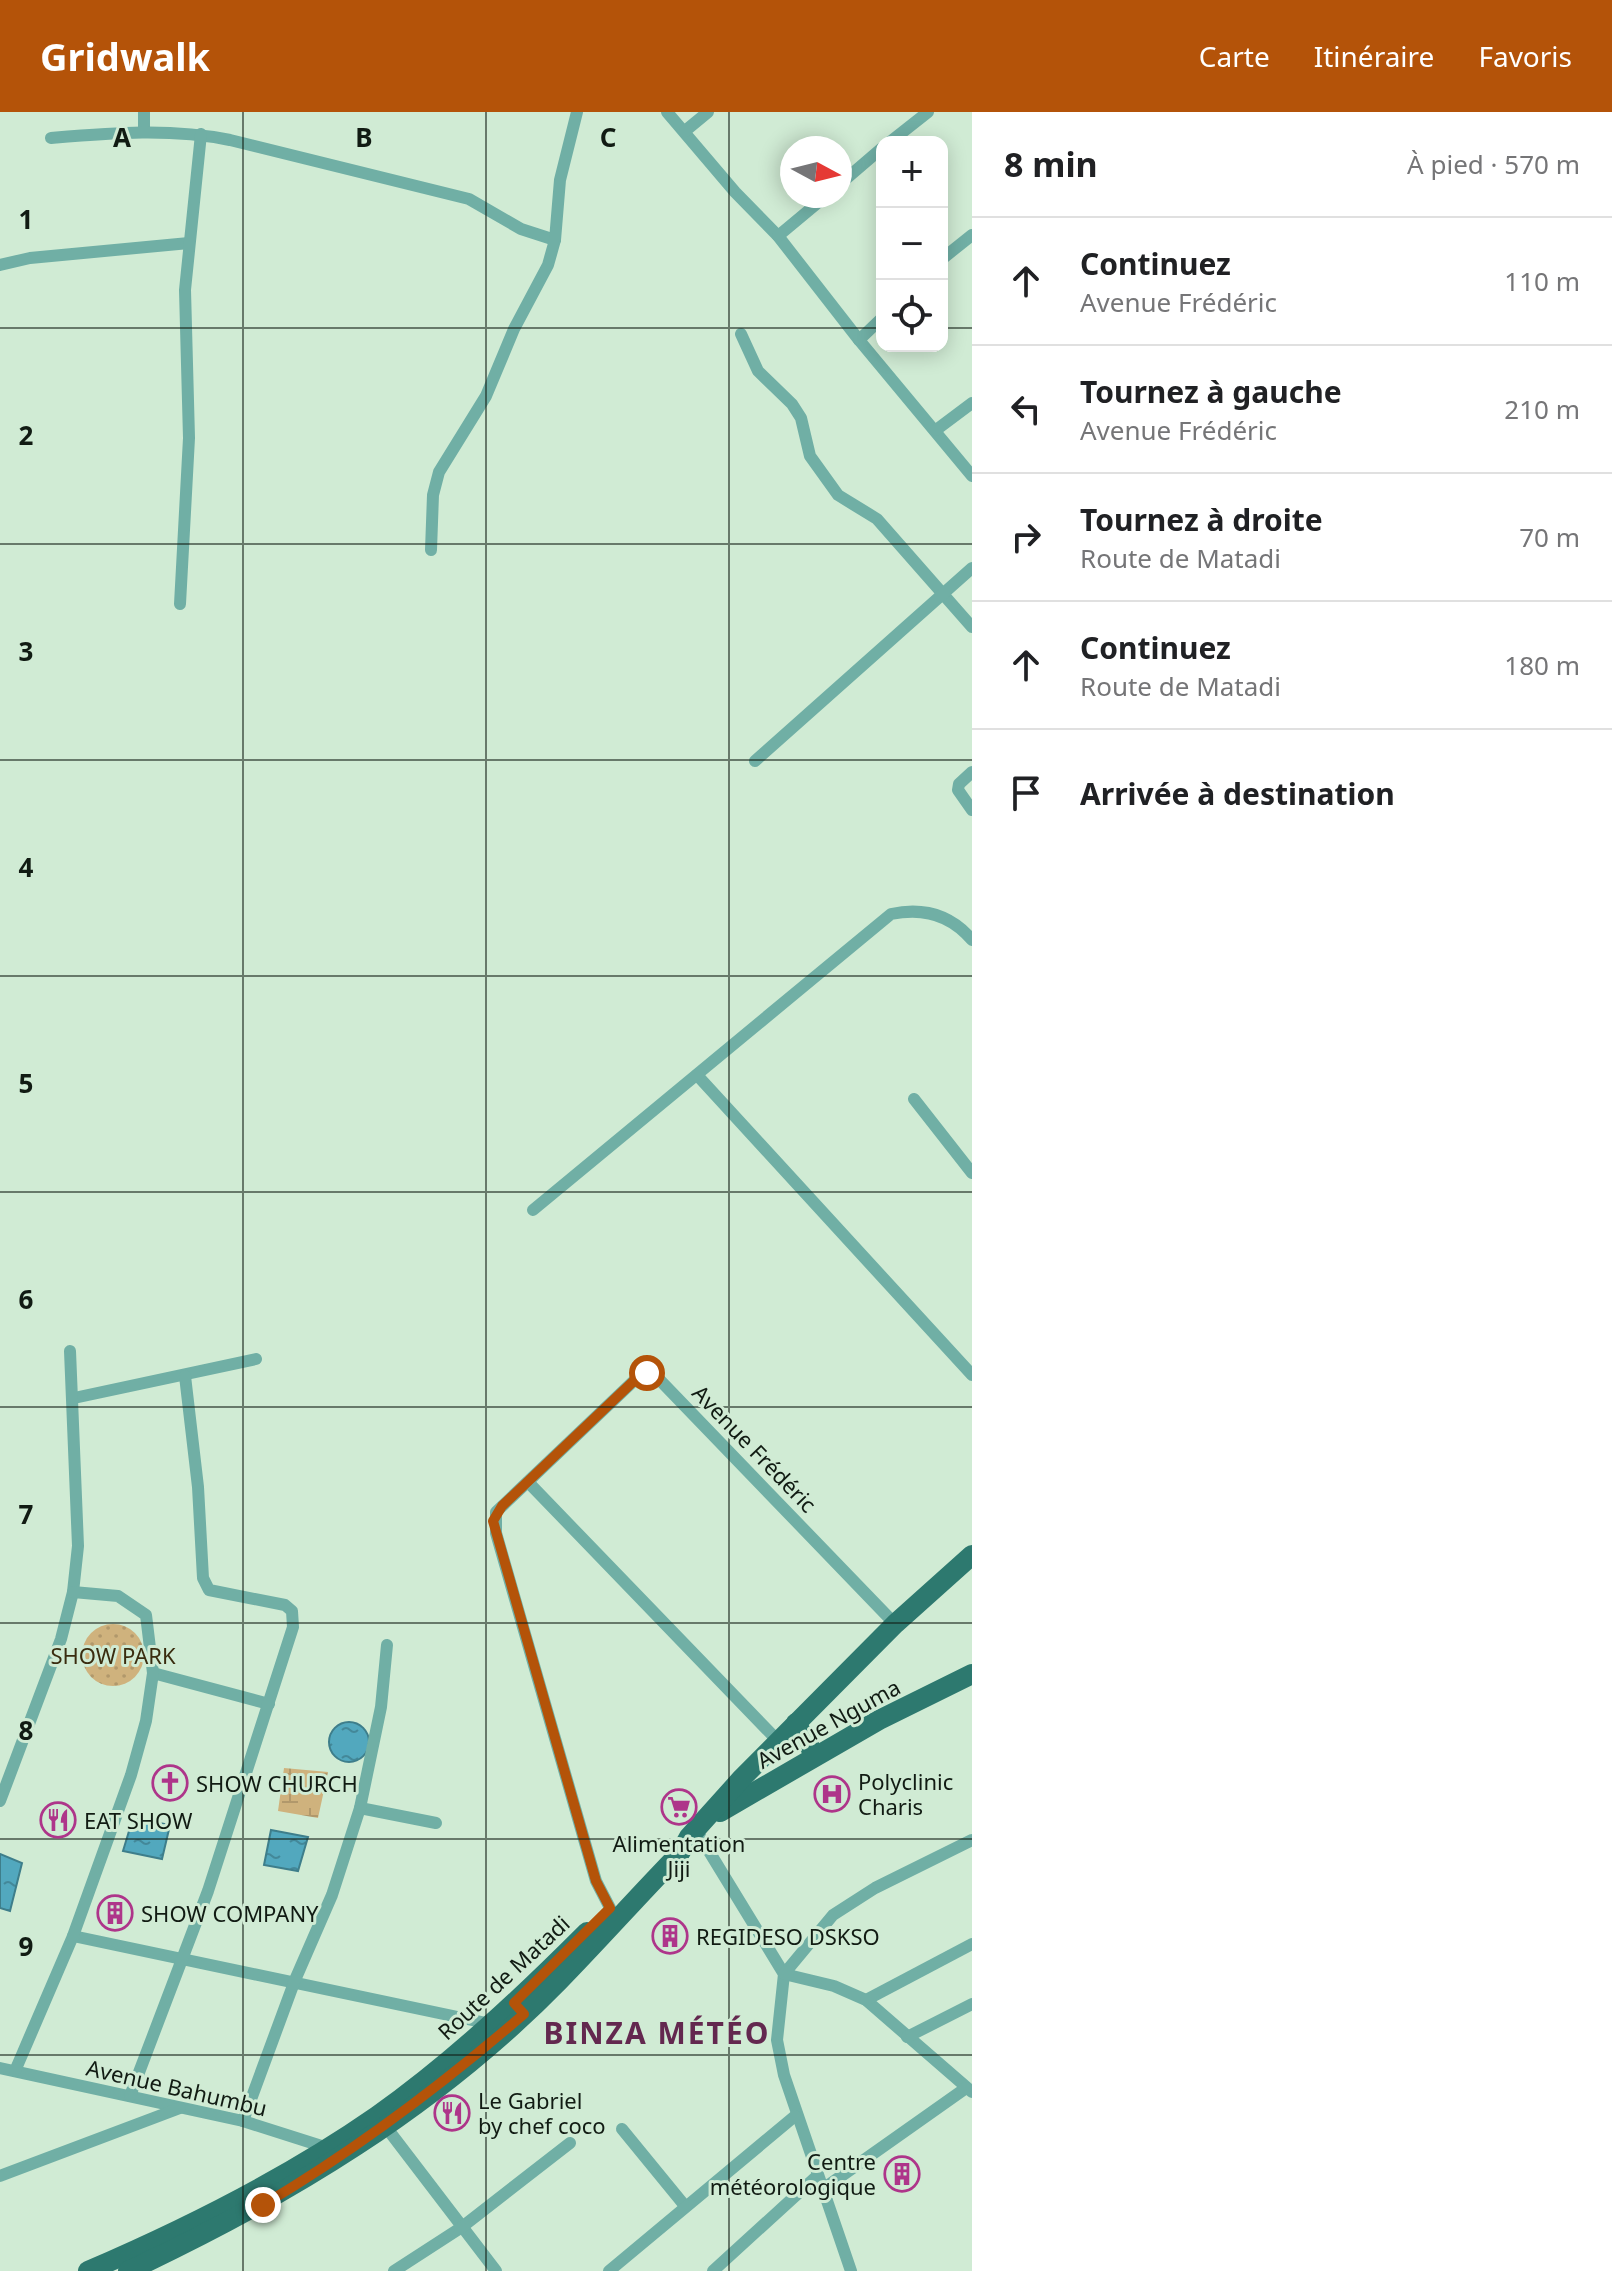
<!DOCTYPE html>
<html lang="fr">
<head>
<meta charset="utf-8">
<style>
	:root { --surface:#fff; --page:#f2f2f2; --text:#202124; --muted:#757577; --line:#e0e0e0; --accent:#b45309 }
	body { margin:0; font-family:"Noto Sans",sans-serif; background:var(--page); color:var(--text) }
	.controls { position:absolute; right:24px; top:24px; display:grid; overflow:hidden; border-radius:16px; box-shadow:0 4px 20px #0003 }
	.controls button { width:72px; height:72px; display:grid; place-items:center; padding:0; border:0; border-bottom:2px solid var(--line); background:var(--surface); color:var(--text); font:40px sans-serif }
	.compass { position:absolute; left:780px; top:24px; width:72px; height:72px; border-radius:50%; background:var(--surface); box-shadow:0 4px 20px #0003; rotate:97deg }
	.stop { position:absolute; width:24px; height:24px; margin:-18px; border:6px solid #b45309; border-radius:50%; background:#fff }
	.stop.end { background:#b45309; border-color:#fff; box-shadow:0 2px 8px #0008 }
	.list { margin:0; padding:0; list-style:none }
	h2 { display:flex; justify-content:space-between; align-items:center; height:104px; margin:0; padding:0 32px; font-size:34px }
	h2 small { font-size:26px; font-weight:400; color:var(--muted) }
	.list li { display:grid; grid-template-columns:52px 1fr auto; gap:24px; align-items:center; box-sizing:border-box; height:128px; padding:0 32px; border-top:2px solid var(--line) }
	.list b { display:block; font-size:30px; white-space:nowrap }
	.list p { margin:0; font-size:26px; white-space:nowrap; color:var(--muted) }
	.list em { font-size:26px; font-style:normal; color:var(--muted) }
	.icon { flex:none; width:44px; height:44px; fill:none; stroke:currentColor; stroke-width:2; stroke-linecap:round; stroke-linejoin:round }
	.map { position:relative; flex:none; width:972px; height:2159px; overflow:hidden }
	header { display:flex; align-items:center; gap:48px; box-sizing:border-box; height:112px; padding:0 40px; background:var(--accent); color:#fff }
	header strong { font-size:38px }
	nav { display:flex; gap:44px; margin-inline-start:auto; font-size:28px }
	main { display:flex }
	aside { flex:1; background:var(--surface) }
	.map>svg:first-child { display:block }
</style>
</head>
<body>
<header>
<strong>Gridwalk</strong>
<nav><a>Carte</a><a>Itinéraire</a><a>Favoris</a></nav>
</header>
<main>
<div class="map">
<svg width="972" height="2159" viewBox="0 0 972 2159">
	<defs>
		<pattern id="grass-dots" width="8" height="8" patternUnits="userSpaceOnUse" patternTransform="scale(2)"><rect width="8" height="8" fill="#cfb27d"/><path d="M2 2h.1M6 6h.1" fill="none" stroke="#b1986b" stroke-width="1.8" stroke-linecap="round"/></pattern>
		<pattern id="wetland-marsh" width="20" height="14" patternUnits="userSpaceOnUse" patternTransform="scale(2)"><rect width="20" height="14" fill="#cfb27d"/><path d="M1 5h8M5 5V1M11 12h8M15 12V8" fill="none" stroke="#b1986b"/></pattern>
		<pattern id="water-ripples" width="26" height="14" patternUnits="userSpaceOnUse" patternTransform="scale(2)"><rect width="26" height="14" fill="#52a8be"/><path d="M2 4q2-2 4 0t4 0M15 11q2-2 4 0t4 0" fill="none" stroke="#438899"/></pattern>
	</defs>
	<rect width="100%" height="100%" fill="#d0ebd4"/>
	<circle fill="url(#grass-dots)" cx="113" cy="1543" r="31"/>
	<path fill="url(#wetland-marsh)" d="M284,1656l44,4 -10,46 -40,-7z"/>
	<g fill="url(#water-ripples)" stroke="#3e7e8b" stroke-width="2">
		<circle cx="349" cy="1630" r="20"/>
		<path d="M133,1706l37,7 -8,34 -39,-8z"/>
		<path d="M271,1718l37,7 -10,34 -34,-6z"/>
		<path d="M0,1742l22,9 -12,48 -10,-3z"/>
	</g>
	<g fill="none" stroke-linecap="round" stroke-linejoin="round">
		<g stroke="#70afa5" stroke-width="12">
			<path d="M144,0v19"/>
			<path d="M667,0l68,80 43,44 81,104 113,136"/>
			<path d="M685,19l23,-19"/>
			<path d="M51,26c61,-5 119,-10 179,2l239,59 52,30 34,11"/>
			<path d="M890,30l38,-30"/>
			<path d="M840,72l42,-36"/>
			<path d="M778,124l48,-40"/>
			<path d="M942,147l30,-24"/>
			<path d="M0,153l30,-7 159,-15"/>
			<path d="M741,222l17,37 34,33 9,14 9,38 28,39 39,24 95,108"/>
			<path d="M859,228l23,-22"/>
			<path d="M936,318l36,-27"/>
			<path d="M431,438l2,-55 6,-23 47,-76 28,-67 34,-64 7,-25 5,-60 17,-68"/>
			<path d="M180,492l9,-166 -4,-148 16,-156"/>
			<path d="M755,649l217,-193"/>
			<path d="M972,660l-13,12 -1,6 14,20"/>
			<path d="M697,963l275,300"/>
			<path d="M914,987l58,74"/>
			<path d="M533,1098l358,-296c33,-7 60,1 81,26"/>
			<path d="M74,1286l182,-39"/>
			<path d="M528,1370l250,259"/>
			<path d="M153,1561l116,31"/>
			<path d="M0,1689l61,-162 12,-47 5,-46 -8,-195"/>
			<path d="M360,1696l76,15"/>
			<path d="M696,1718l88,144 -7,66 7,35 67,196"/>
			<path d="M972,1728l-97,48 -42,27 -49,59 50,12 32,14 106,92"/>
			<path d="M610,1796l-14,-27 -100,-348v-21l144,-137 14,-1 241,250"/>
			<path d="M73,1824l418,88"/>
			<path d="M866,1888l106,-56"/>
			<path d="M907,1925l65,-33"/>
			<path d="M0,1956l243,53 88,28"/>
			<path d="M15,1959l58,-135 58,-161 15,-54 7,-48 -7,-58 -28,-19 -45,-4"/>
			<path d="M130,1984l78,-205 85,-264 -1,-16 -7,-6 -76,-15 -6,-12 -5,-91 -13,-111"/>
			<path d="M243,2009l52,-141 37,-85 28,-87 21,-101 6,-62"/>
			<path d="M386,2015l110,144"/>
			<path d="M622,2017l63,77"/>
			<path d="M0,2064l180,-68"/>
			<path d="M823,2077l143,-101"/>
			<path d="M394,2159l68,-44 108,-84"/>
			<path d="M609,2159l186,-155"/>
			<path d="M713,2159l103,-94"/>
		</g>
		<g stroke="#2d796f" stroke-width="20">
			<path d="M796,1611l19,33"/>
			<path d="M720,1700l159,-92 93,-46"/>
			<path d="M88,2159c100,-43 200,-93 289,-155 76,-54 144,-118 210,-184"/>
			<path d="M128,2159c158,-74 308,-164 431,-290 41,-42 80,-86 121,-128l9,-16 53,-59 153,-154 77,-69"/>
		</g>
	</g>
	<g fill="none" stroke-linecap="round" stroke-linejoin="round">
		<path stroke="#b45309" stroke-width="10" d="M263,2093c94,-56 178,-119 261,-191l-10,-11 96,-95 -14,-27 -103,-360 9,-15 138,-131 7,-2"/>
	</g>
	<path fill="none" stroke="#111b13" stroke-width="2" stroke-opacity="0.55" d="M243,0v2159M486,0v2159M729,0v2159M0,216h882M942,216h30M0,432h972M0,648h972M0,864h972M0,1080h972M0,1295h972M0,1511h972M0,1727h972M0,1943h972"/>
	<defs>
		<symbol id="church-ring" viewBox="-11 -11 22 22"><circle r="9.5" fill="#d0ebd4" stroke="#ae358a" stroke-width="1.5"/><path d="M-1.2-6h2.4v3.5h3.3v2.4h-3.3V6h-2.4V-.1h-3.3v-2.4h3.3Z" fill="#ae358a"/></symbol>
		<symbol id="hospital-ring" viewBox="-11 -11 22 22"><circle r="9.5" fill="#d0ebd4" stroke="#ae358a" stroke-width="1.5"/><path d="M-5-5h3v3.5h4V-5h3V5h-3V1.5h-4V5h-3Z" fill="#ae358a"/></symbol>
		<symbol id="supermarket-ring" viewBox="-11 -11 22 22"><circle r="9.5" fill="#d0ebd4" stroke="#ae358a" stroke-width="1.5"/><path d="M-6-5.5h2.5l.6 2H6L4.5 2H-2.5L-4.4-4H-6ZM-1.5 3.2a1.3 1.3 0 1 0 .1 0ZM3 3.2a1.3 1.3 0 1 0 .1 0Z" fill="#ae358a"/></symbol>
		<symbol id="restaurant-ring" viewBox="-11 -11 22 22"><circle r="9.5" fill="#d0ebd4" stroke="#ae358a" stroke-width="1.5"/><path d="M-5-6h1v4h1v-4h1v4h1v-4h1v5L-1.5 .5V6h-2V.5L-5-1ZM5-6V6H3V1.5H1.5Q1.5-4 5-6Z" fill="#ae358a"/></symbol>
		<symbol id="building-ring" viewBox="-11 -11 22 22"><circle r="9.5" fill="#d0ebd4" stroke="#ae358a" stroke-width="1.5"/><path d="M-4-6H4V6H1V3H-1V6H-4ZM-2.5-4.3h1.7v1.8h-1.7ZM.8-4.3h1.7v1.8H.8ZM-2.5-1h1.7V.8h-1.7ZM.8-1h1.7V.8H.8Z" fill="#ae358a"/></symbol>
	</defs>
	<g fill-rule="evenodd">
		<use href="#church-ring" x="150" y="1651" width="40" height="40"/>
		<use href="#hospital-ring" x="812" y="1662" width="40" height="40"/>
		<use href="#supermarket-ring" x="659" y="1675" width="40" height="40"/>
		<use href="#restaurant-ring" x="38" y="1688" width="40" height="40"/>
		<use href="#building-ring" x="95" y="1781" width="40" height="40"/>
		<use href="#building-ring" x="650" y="1804" width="40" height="40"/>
		<use href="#restaurant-ring" x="432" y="1981" width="40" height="40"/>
		<use href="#building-ring" x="882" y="2042" width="40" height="40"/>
	</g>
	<g text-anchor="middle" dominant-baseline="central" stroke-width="6" stroke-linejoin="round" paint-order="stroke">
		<g font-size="22" fill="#111b13" stroke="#d0ebd4">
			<text transform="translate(755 1336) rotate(46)">Avenue Frédéric</text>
			<text transform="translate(828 1611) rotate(-29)">Avenue Nguma</text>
			<text transform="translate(503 1865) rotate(-43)">Route de Matadi</text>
			<text transform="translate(177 1975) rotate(13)">Avenue Bahumbu</text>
		</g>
		<g font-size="22" fill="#3a2c0f" stroke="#d0ebd4">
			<text x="113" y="1543">SHOW PARK</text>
		</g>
		<g font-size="22" fill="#111b13" stroke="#d0ebd4" text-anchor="start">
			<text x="858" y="1669">Polyclinic<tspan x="858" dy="25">Charis</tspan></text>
			<text x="196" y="1671">SHOW CHURCH</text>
			<text x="84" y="1708">EAT SHOW</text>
			<text x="679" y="1731" text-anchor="middle">Alimentation<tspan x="679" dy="25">Jiji</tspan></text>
			<text x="141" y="1801">SHOW COMPANY</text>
			<text x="696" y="1824">REGIDESO DSKSO</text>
			<text x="478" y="1988">Le Gabriel<tspan x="478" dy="25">by chef coco</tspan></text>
			<text x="876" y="2049" text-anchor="end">Centre<tspan x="876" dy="25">météorologique</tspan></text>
		</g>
		<g font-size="30" font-weight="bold" letter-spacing="2" fill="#63284f" stroke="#d0ebd4">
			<text x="657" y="1920">BINZA MÉTÉO</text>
		</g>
	</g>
	<g font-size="26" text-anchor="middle" font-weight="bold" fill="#111b13" stroke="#d0ebd4" stroke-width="6" stroke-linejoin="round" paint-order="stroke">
		<text x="122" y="35">A</text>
		<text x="364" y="35">B</text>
		<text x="608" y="35">C</text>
		<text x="26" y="117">1</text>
		<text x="26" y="333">2</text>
		<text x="26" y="549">3</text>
		<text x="26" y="765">4</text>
		<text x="26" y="981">5</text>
		<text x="26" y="1197">6</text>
		<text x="26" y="1412">7</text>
		<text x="26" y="1628">8</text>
		<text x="26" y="1844">9</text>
	</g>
</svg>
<div class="controls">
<button>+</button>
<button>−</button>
<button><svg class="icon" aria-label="locate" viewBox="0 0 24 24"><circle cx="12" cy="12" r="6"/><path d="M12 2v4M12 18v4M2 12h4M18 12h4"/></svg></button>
</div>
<svg class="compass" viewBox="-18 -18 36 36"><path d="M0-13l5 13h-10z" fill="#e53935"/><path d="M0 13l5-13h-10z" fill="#757577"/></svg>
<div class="stop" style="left:647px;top:1261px"></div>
<div class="stop end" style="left:263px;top:2093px"></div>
</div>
<aside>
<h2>8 min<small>À pied · 570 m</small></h2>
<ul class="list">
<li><svg class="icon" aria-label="ahead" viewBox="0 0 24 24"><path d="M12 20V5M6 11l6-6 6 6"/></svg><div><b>Continuez</b><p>Avenue Frédéric</p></div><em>110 m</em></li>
<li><svg class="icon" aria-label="left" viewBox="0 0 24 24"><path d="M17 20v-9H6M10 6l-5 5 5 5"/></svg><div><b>Tournez à gauche</b><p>Avenue Frédéric</p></div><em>210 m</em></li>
<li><svg class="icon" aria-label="right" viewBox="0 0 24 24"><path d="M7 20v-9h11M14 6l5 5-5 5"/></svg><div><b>Tournez à droite</b><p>Route de Matadi</p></div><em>70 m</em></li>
<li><svg class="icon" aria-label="ahead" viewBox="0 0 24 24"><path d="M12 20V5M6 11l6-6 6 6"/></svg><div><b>Continuez</b><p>Route de Matadi</p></div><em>180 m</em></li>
<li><svg class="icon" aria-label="arrive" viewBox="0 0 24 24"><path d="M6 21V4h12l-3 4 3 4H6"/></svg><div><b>Arrivée à destination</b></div></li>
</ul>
</aside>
</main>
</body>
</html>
